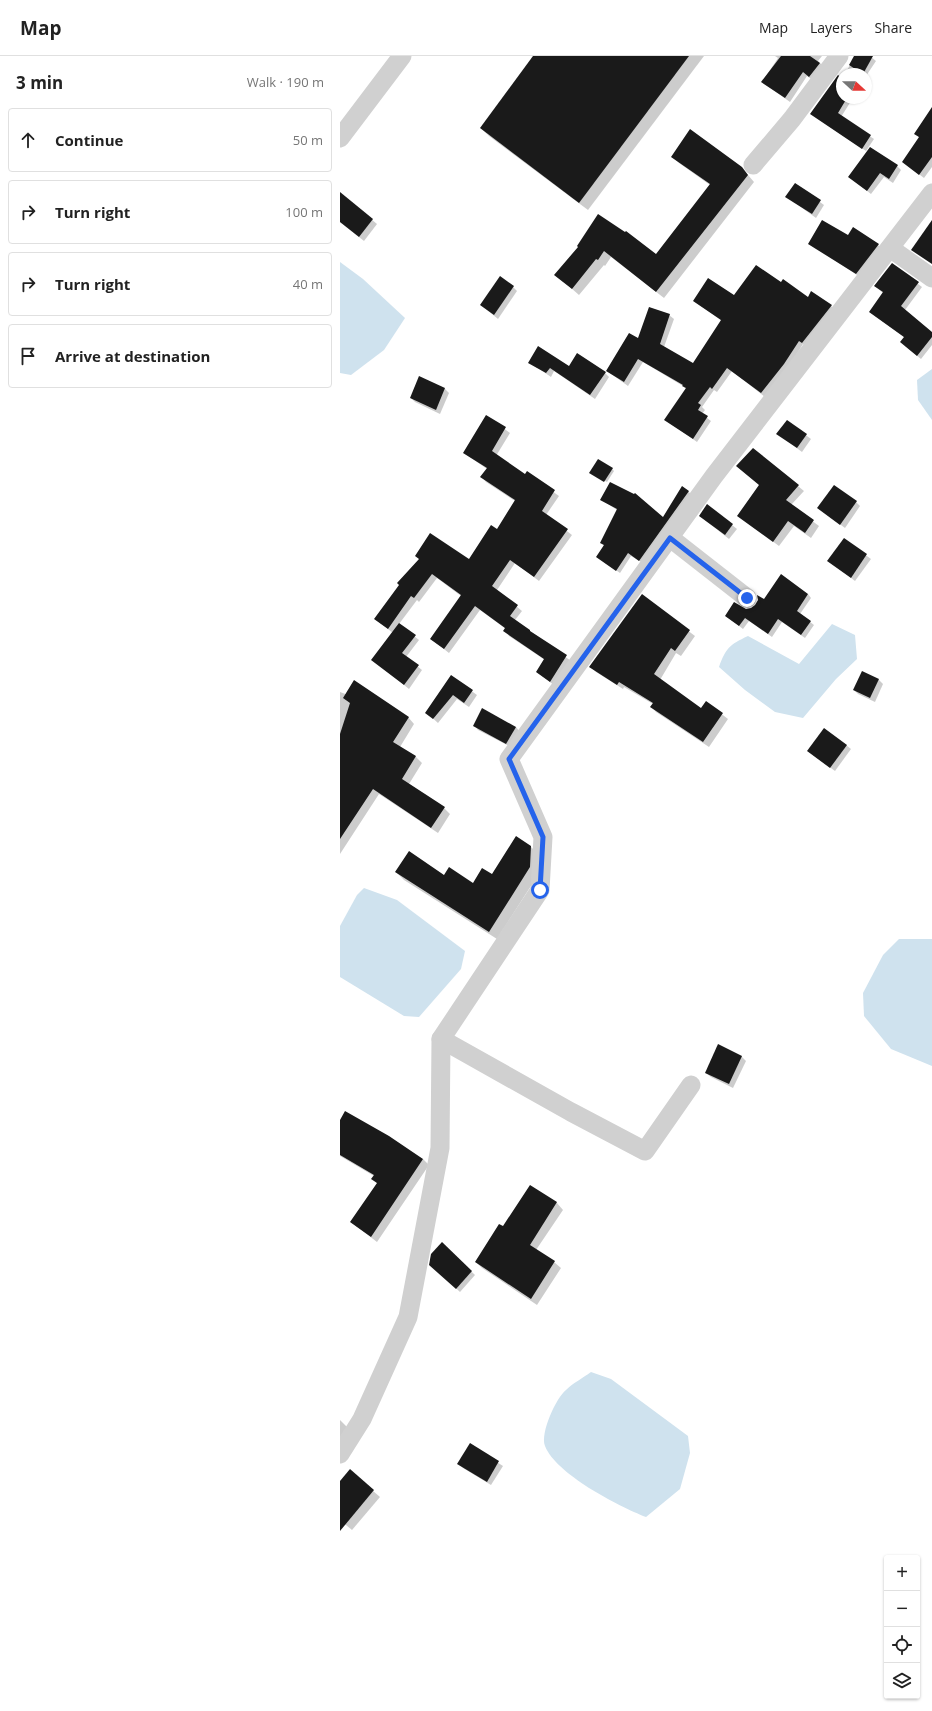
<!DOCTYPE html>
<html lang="en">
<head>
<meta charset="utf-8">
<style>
	:root { --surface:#fff; --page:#f6f6f6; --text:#222; --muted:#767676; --line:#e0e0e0 }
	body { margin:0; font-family:"Open Sans",sans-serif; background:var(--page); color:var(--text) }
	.controls { position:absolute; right:12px; bottom:12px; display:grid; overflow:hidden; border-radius:4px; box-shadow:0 1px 3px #0004 }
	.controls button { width:36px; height:36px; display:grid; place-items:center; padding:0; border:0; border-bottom:1px solid var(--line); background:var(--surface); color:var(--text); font:20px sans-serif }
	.compass { position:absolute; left:496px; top:12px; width:36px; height:36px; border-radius:50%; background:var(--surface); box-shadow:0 1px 3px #0004; rotate:111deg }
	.stop { position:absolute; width:12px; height:12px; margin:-9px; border:3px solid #2563eb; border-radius:50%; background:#fff }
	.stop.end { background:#2563eb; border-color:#fff; box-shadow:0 1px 4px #0008 }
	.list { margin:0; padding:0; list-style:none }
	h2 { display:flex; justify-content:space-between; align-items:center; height:52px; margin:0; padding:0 16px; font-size:17px }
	h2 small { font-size:13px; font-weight:400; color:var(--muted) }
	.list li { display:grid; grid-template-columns:26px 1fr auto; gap:12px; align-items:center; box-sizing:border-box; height:64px; margin:0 8px 8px; padding:0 8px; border:1px solid var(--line); border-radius:4px }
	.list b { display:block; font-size:15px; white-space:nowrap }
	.list em { font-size:13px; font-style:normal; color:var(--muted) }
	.icon { flex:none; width:22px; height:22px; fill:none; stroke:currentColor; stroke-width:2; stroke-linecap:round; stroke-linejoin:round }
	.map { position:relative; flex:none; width:592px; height:1655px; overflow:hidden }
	header { display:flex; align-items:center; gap:24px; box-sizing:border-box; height:56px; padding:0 20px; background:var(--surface); border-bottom:1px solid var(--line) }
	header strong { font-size:19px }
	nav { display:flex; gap:22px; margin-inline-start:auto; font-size:14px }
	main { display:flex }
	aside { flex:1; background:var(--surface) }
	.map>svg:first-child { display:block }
</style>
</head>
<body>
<header>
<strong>Map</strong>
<nav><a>Map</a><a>Layers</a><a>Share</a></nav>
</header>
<main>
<aside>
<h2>3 min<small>Walk · 190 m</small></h2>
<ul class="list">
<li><svg class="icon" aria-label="ahead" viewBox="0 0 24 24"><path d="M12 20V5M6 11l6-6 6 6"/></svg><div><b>Continue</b></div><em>50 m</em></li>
<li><svg class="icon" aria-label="right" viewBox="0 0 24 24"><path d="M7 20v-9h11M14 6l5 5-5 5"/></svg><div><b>Turn right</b></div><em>100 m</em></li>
<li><svg class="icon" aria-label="right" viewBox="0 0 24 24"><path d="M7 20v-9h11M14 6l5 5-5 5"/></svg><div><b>Turn right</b></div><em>40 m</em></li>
<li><svg class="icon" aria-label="arrive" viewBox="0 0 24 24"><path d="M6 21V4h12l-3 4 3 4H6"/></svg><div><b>Arrive at destination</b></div></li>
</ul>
</aside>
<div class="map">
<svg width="592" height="1655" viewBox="0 0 592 1655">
	<rect width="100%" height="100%" fill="#fff"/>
	<g fill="#cfe2ee">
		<path d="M0,206l23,17 42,39 -21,32 -33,25 -11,-2z"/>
		<path d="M592,313v51l-14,-20 -1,-20z"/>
		<path d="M492,568l23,11 2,24 -21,20 -33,39 -28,-6 -30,-22 -26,-23c7,-19 10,-22 29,-31l51,28z"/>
		<path d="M24,832l33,12 68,51 -4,18 -42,48 -15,-1 -64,-39v-51l17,-31z"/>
		<path d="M559,883h33v127l-41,-17 -27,-33 -1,-23 20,-38z"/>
		<path d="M251,1316l20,7 77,57 2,17 -10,36 -34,28c-28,-11 -90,-43 -101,-71 -5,-13 11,-48 21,-56 7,-7 17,-12 25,-18z"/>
	</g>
	<g fill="#0003">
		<path d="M195,0h169l-116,154 -99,-74 -8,-8z"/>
		<path d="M435,0h47l-4,5 6,6 -10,14 -7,-5 -17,26 -28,-20 16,-24z"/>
		<path d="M515,0h15l6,5 -10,15v-2h-21z"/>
		<path d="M500,19l2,1v22h11l-12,19 33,22 -8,12 -55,-37z"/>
		<path d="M592,53v58l-8,11 -21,-16 17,-24 -5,-5z"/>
		<path d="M332,100l70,12 12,14 -90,116 -53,-41 -6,9 -1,-1 -25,30 -16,-14 16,-34 77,8 54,-70 -31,-22z"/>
		<path d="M557,110l4,4 -8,13 -9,-6 -13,17 -22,-17z"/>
		<path d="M455,128l29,21 -8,13 -29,-21z"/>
		<path d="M0,137l37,31 -13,17 -24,-19z"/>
		<path d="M508,181l30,8 4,4 -22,28 -51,-34z"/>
		<path d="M552,208l30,23 -17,23 27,23v12l-11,14 -16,-13v-8l-35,-26 13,-19 -8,-7z"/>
		<path d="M441,228l27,14 23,8 4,4 -28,37 -4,-3 -15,24 -23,29 -33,-26 -15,21 -3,-2 -12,17 3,3 -3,4 9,7 -14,21 -31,-22 20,-31 -3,-3 -40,-24 -15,24 -21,-15 32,-31 30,-25 5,4 -10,28 29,17 29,-43 -28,-20 41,-4z"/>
		<path d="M173,231l4,4 -19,28 -17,-14z"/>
		<path d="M189,306l76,11 4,4 -14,22 -41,-28 -3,6z"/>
		<path d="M80,322l25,11 4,4 -9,21 -25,-12 -4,-4z"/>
		<path d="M147,360l23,17 -14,23 29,19 2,-2 32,23 -13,19 26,20 -33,46 -24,-18 -18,27 25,21 -7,9 56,41 -16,25 -18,-14 8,-12 -36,-24 -4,-5 1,-2 -26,-19 -31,43 -18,-14 30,-43 -24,-18 -18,24 -2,-2 -18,24 20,16 -13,17 16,13 -13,19 -36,-29 20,-27 -18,-14 25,-34 69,-25 29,-30 17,-29 -29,-19 -4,-5 5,-8 -23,-16z"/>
		<path d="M447,365l24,18 -9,13 -24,-18z"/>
		<path d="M413,393l51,42 -13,14 28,21 -8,12 -17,-12 -15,20 -41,-30 21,-31z"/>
		<path d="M272,413l2,2 -7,11 -16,-9z"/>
		<path d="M343,431l9,8 -49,68 -12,-7 -11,17 -23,-16 7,-11 -3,-4 16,-32 -15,-10 61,18z"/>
		<path d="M516,446l4,4 -15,22 -27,-20z"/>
		<path d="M360,460l32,9 5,4 -8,10z"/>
		<path d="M504,483l27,20 -16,22 -26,-20z"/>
		<path d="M468,538l3,4 -11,16 14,11 -9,13 -23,-16 -10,15 -23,-16 -6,8 -17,-13 26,-7 12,-8z"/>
		<path d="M302,540l53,40 -14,20 -5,-3 -16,27 41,29 5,-7 22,17 -19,28 -53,-35 -5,-6 2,-2 -29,-17 -1,2 -27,-17 -5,-5z"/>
		<path d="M523,617l16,7 4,4 -8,18 -17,-8 -4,-4z"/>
		<path d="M111,620l26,19 -8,12 -12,-8 -19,24 -11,-10z"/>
		<path d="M0,636l68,25 6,7 -14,23 16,10 6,6 -13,21 35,24 6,6 -12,19 -59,-39 -39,60z"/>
		<path d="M134,669l42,2 4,5 -9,15 -33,-17z"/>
		<path d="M506,689l5,4 -16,22 -22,-16z"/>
		<path d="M191,791l8,8 -1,20 -41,64 -93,-59 -8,-8 48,4 29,8 19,-9z"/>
		<path d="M401,1000l5,5 -13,27 -22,-11 -5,-4z"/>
		<path d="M0,1066l83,37 6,6 -52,77 -26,-20 27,-38 -5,-5 1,-3 -34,-20z"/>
		<path d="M190,1130l27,17 6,7 -27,40 18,12 7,6 -24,37 -55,-37 -6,-6 27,-34z"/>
		<path d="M102,1188l33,31 -15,17 -30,-28z"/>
		<path d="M0,1364l8,8 -8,10z"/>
		<path d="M130,1389l33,21 -12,19 -28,-17 -4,-4z"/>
		<path d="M10,1415l30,26 -28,33 -12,-10v-38z"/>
	</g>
	<g fill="#1a1a1a">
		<path d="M193,0h156l-110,147 -99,-75z"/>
		<path d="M441,0h29l10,7 -11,14 -6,-5 -18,26 -24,-16z"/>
		<path d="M514,0h19l-10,18 -14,-9z"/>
		<path d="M498,19l4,3v20h5l-9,15 33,22 -9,14 -52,-35z"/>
		<path d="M592,51v50l-13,18 -17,-13 17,-25 -5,-3z"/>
		<path d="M350,73l52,38 6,8 -92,117 -52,-41 -6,9 -2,-1 -24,30 -18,-14 24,-28 -1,-1 21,-32 27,18 1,-1 30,23 54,-70 -39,-27z"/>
		<path d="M530,91l28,18 -9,14 -9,-6 -13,18 -19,-14z"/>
		<path d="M455,127l26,17 -9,14 -27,-17z"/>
		<path d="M0,136l33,27 -14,18 -19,-15z"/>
		<path d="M482,164l26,15 5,-8 26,17 -23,30 -48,-30z"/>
		<path d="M592,164v44l-21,-14z"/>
		<path d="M552,207l27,19 -18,24 31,26v5l-15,19 -17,-14 4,-5 -35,-25 14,-20 -9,-6z"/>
		<path d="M416,209l25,17 2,-3 25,18 3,-6 21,14 -30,38 -3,-2 -15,23 -23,29 -34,-25 -15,21 -2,-2 -12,16 3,2 -3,5 10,6 -15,23 -29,-19 22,-32 -4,-2 1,-1 -45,-26 -14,23 -18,-11 23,-38 9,5 11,-31 21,7 -10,30 33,19 28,-43 -28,-19 15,-23 26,17z"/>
		<path d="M160,220l14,10 -20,29 -14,-10z"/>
		<path d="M198,290l31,20 8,-13 29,19 -16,23 -40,-27 -4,5 -18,-10z"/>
		<path d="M79,320l26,12 -9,22 -26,-12z"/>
		<path d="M146,359l20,12 -14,24 33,23 2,-3 28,19 -13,21 26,18 -34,48 -24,-17 -18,26 26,19 -8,11 20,14v1l37,24 -17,27 -14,-10 8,-13 -41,-28 2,-3 -30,-22 -31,43 -14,-10 31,-44 -29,-21 -18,24 -3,-2 -23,33 -14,-10 25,-34 -2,-2 22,-24 -4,-3 15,-23 39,26 22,-34 6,4 18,-29 -35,-23 7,-9 -24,-15z"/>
		<path d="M447,364l20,14 -10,14 -21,-14z"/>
		<path d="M413,392l46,37 -13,15 28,20 -9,13 -17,-12 -15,21 -36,-26 22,-31 -23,-19z"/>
		<path d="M258,403l15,9 -9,14 -15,-9z"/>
		<path d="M270,426l24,12 1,-1 28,24 19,-31 7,5 -50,70 -11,-8 -12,18 -20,-14 8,-12 -4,-2 17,-34 -17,-9z"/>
		<path d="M494,429l23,16 -17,24 -23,-17z"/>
		<path d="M367,448l26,20 -8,11 -26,-19z"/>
		<path d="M504,482l23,16 -16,24 -24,-17z"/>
		<path d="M441,518l27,20 -11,17 14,10 -10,14 -23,-16 -10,15 -23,-16 -6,8 -14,-10 9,-14 12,7 5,-1 4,-3 3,-5 -1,-5 7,4z"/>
		<path d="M302,538l48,36 -15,21 -4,-3 -17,26 47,34 5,-7 17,12 -20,29 -53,-35 3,-4 -34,-21 -2,3 -28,-18z"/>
		<path d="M59,567l17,12 -14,18 17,12 -15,20 -33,-25z"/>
		<path d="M522,615l17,8 -9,19 -17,-8z"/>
		<path d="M111,619l22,15 -9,13 -11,-8 -20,24 -8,-6z"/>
		<path d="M14,624l55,37 -16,25 23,14 -14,23 43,28 -14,21 -58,-39 -33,50v-105l10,-31 -7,-5z"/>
		<path d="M142,652l34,19 -10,17 -33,-18z"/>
		<path d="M484,672l23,17 -17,23 -23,-17z"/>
		<path d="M176,780l15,10 -1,21 -41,65 -94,-60 14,-21 35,24 5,-8 24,16 9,-15 10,6z"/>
		<path d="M378,988l24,12 -13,28 -24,-11z"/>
		<path d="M5,1055l44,25 34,23 -52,78 -21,-15 27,-39 -6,-4 3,-4 -34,-20v-35z"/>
		<path d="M190,1129l27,17 -27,43 25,16 -24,38 -56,-37 24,-38 4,2z"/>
		<path d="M102,1186l30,29 -16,18 -27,-24 2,-11z"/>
		<path d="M130,1387l29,18 -12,21 -30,-18z"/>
		<path d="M10,1413l24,21 -34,41v-50z"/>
	</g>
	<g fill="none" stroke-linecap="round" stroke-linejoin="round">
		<g stroke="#d0d0d0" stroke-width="19">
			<path d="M0,82l62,-82"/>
			<path d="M413,109l39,-46 47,-63"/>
			<path d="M550,192l42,30"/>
			<path d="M329,481l78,61"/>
			<path d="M101,983l130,73 74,39 46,-66"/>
			<path d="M0,1398l22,-35 46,-102 32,-169 1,-109 99,-149 3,-53 -34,-78 205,-283 218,-283"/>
		</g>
	</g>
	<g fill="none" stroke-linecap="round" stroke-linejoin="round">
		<path stroke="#2563eb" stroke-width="5" d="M200,834l3,-53 -34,-78 161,-221 77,60"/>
	</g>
</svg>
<div class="controls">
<button>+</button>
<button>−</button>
<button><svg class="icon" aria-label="locate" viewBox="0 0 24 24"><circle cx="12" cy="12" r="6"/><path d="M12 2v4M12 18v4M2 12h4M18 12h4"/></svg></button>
<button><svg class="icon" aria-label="layers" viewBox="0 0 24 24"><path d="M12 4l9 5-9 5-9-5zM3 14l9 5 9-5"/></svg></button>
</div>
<svg class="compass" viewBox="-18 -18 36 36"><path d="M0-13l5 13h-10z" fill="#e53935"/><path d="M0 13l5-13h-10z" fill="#767676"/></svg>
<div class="stop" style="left:200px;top:834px"></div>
<div class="stop end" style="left:407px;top:542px"></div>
</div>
</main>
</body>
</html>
